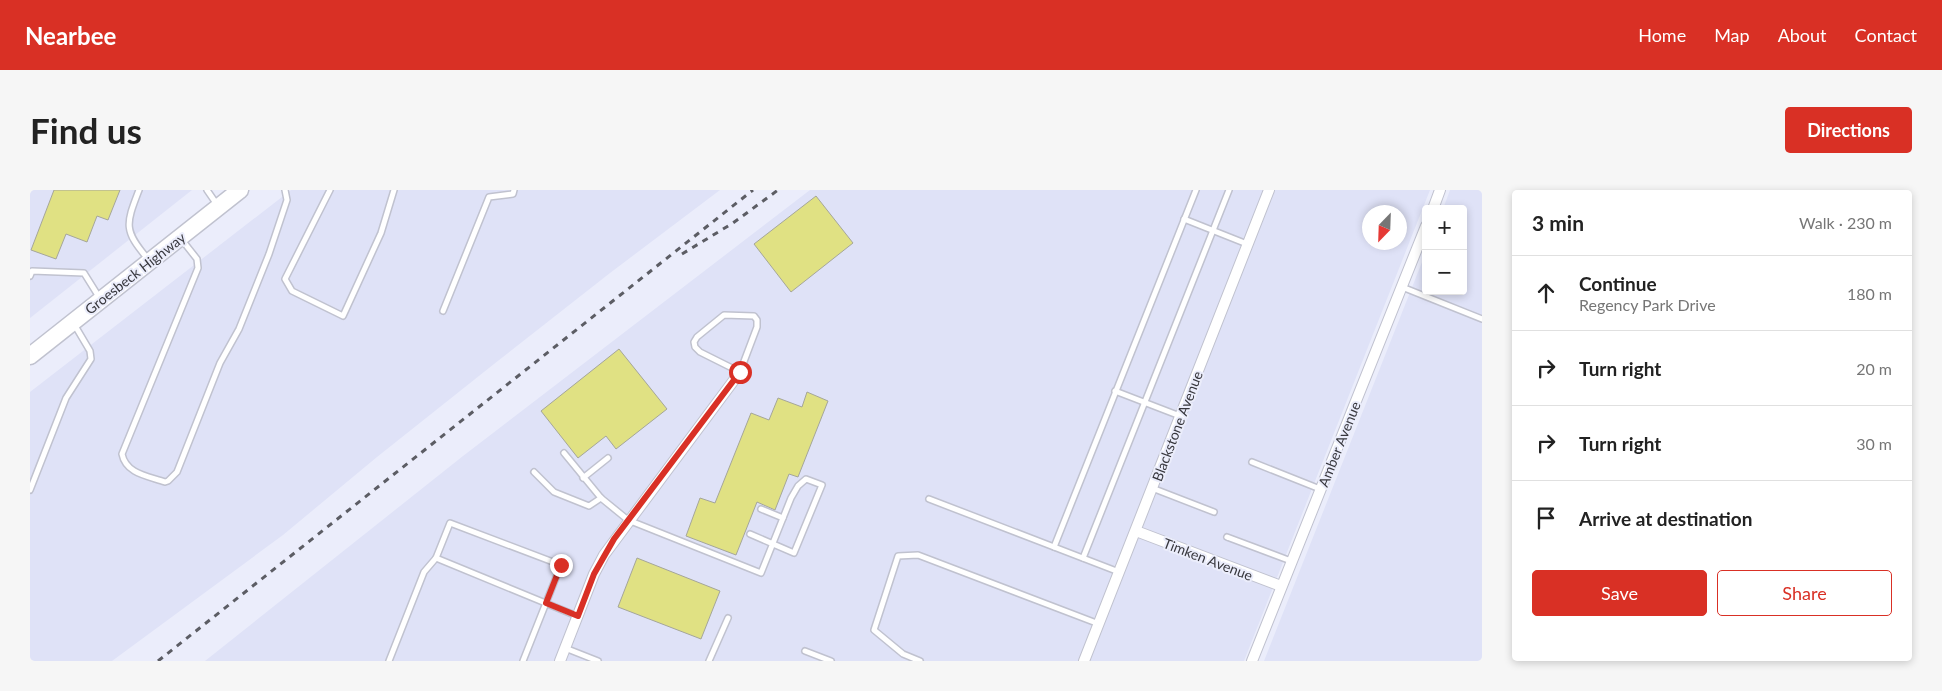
<!DOCTYPE html>
<html lang="en">
<head>
<meta charset="utf-8">
<style>
	:root { --surface:#fff; --page:#f6f6f6; --text:#222; --muted:#767676; --line:#e0e0e0; --accent:#d93025 }
	body { margin:0; font-family:Lato,sans-serif; background:var(--page); color:var(--text) }
	.controls { position:absolute; right:15px; top:15px; display:grid; overflow:hidden; border-radius:5px; box-shadow:0 2px 8px #0003 }
	.controls button { width:45px; height:45px; display:grid; place-items:center; padding:0; border:0; border-bottom:1px solid var(--line); background:var(--surface); color:var(--text); font:25px sans-serif }
	.compass { position:absolute; left:1332px; top:15px; width:45px; height:45px; border-radius:50%; background:var(--surface); box-shadow:0 2px 8px #0003; rotate:203deg }
	.stop { position:absolute; width:15px; height:15px; margin:-11px; border:4px solid #d93025; border-radius:50%; background:#fff }
	.stop.end { background:#d93025; border-color:#fff; box-shadow:0 1px 5px #0008 }
	.list { margin:0; padding:0; list-style:none }
	h2 { display:flex; justify-content:space-between; align-items:center; height:65px; margin:0; padding:0 20px; font-size:21px }
	h2 small { font-size:16px; font-weight:400; color:var(--muted) }
	.list li { display:grid; grid-template-columns:32px 1fr auto; gap:15px; align-items:center; box-sizing:border-box; height:75px; padding:0 20px; border-top:1px solid var(--line) }
	.list b { display:block; font-size:19px; white-space:nowrap }
	.list p { margin:0; font-size:16px; white-space:nowrap; color:var(--muted) }
	.list em { font-size:16px; font-style:normal; color:var(--muted) }
	.actions { display:flex; gap:10px; padding:15px 20px }
	.actions a { flex:1; padding:11px 0; border:1px solid var(--accent); border-radius:5px; text-align:center; font-size:18px; color:var(--accent) }
	.actions .main { background:var(--accent); color:#fff }
	.icon { flex:none; width:28px; height:28px; fill:none; stroke:currentColor; stroke-width:2; stroke-linecap:round; stroke-linejoin:round }
	.map { position:relative; flex:none; width:1452px; height:471px; overflow:hidden; border-radius:5px }
	header { display:flex; align-items:center; gap:30px; box-sizing:border-box; height:70px; padding:0 25px; background:var(--accent); color:#fff }
	header strong { font-size:24px }
	nav { display:flex; gap:28px; margin-inline-start:auto; font-size:18px }
	.intro { display:flex; align-items:center; justify-content:space-between; box-sizing:border-box; height:120px; padding:0 30px }
	h1 { margin:0; font-size:35px }
	.button { padding:12px 22px; border-radius:5px; background:var(--accent); color:#fff; font-size:18px; font-weight:700 }
	main { display:flex; gap:30px; padding:0 30px }
	aside { flex:1; background:var(--surface); border-radius:5px; box-shadow:0 2px 8px #0003 }
	.map>svg:first-child { display:block }
</style>
</head>
<body>
<header>
<strong>Nearbee</strong>
<nav><a>Home</a><a>Map</a><a>About</a><a>Contact</a></nav>
</header>
<div class="intro"><h1>Find us</h1><a class="button">Directions</a></div>
<main>
<div class="map">
<svg width="1452" height="471" viewBox="0 0 1452 471">
	<rect width="100%" height="100%" fill="#ebedfb"/>
	<g fill="#dfe2f7" fill-rule="evenodd">
		<path d="M0,0h162l-162,128z"/>
		<path d="M261,0h429l-110,83 -116,91 -117,93 -94,78 -171,126h-82v-269z"/>
		<path d="M780,0h620l-186,471h-1039l258,-205zM1340,22h30v30h-30z"/>
		<path d="M1420,0h32v471h-218l162,-409v39h37v-82h-20z"/>
	</g>
	<g fill="#e0e183" stroke="#a5a699">
		<path d="M24,0h66l-12,30 -11,-4 -10,26 -21,-8 -10,25 -25,-9z"/>
		<path d="M786,6l37,47 -62,49 -37,-48z"/>
		<path d="M589,159l48,60 -51,40 -10,-13 -28,22 -37,-47z"/>
		<path d="M777,202l21,9 -30,76 -9,-3 -14,36 -18,-8 -21,53 -50,-19 14,-38 15,5 36,-90 18,7 9,-22 24,9z"/>
		<path d="M607,368l83,33 -19,48 -83,-32z"/>
	</g>
	<g fill="none" stroke-linecap="round" stroke-linejoin="round">
		<defs>
			<g id="lane">
				<path d="M109,0c-13,34 -16,40 9,69"/>
				<path d="M177,0l11,16"/>
				<path d="M300,0l-45,89 7,12 51,25 38,-83 13,-43"/>
				<path d="M1154,29l63,25"/>
				<path d="M152,50l15,19 1,9 -76,186c4,20 26,22 43,28l3,-1 9,-9 43,-109 19,-34 30,-75 18,-54 -2,-10"/>
				<path d="M0,86l2,-5 52,2 15,24"/>
				<path d="M1372,97l80,32"/>
				<path d="M413,121l46,-114 24,-3 1,-4"/>
				<path d="M694,125l30,1 3,4v7l-17,45 -40,-20 -5,-5 -1,-5 3,-5z"/>
				<path d="M1085,201l65,25"/>
				<path d="M534,263l37,45 27,22 133,53 30,-75 7,-12 8,-7 16,6 -28,68 -44,-19"/>
				<path d="M1222,272l68,27"/>
				<path d="M504,282l20,20 35,14 12,-8"/>
				<path d="M553,288l25,-20"/>
				<path d="M1122,298l62,24"/>
				<path d="M0,300l36,-92 25,-39 -1,-8 -16,-27"/>
				<path d="M899,309l125,48"/>
				<path d="M731,319l22,9"/>
				<path d="M1197,347l64,24"/>
				<path d="M406,368l14,-35 111,42 -38,96"/>
				<path d="M1053,368l146,-368"/>
				<path d="M1089,382l-65,-25 142,-357"/>
				<path d="M535,458l33,13"/>
				<path d="M775,461l26,10"/>
				<path d="M359,471l35,-89 12,-14 141,58"/>
				<path d="M679,471l19,-43"/>
				<path d="M890,471l-17,-7 -29,-24 24,-74 20,-1 181,69"/>
			</g>
			<g id="street">
				<path d="M1403,19l7,-19"/>
				<path d="M1106,341l145,55"/>
				<path d="M530,471l34,-87 10,-19 136,-183"/>
				<path d="M1054,471l185,-471"/>
				<path d="M1222,471l174,-435"/>
			</g>
			<path id="primary" d="M0,166l210,-166"/>
		</defs>
		<use href="#lane" stroke="#c0c2cf" stroke-width="8"/>
		<use href="#street" stroke="#c0c2cf" stroke-width="12"/>
		<use href="#primary" stroke="#c0c2cf" stroke-width="19"/>
		<use href="#lane" stroke="#fff" stroke-width="5"/>
		<use href="#street" stroke="#fff" stroke-width="10"/>
		<use href="#primary" stroke="#fff" stroke-width="16"/>
		<g stroke="#5c5d64" stroke-width="3" stroke-dasharray="6 6" stroke-linecap="butt">
			<path d="M652,64l51,-31 45,-33"/>
			<path d="M128,471l595,-471"/>
		</g>
	</g>
	<g fill="none" stroke-linecap="round" stroke-linejoin="round">
		<path stroke="#d93025" stroke-width="6" d="M531,375l-15,38 32,13 16,-42 20,-35 126,-167"/>
	</g>
	<g text-anchor="middle" dominant-baseline="central" stroke-width="4" stroke-linejoin="round" paint-order="stroke">
		<g font-size="14" fill="#37373d" stroke="#ebedfb">
			<text transform="translate(105 83) rotate(-38)">Groesbeck Highway</text>
			<text transform="translate(1147 236) rotate(-69)">Blackstone Avenue</text>
			<text transform="translate(1309 254) rotate(-68)">Amber Avenue</text>
			<text transform="translate(1178 369) rotate(21)">Timken Avenue</text>
		</g>
	</g>
</svg>
<div class="controls">
<button>+</button>
<button>−</button>
</div>
<svg class="compass" viewBox="-18 -18 36 36"><path d="M0-13l5 13h-10z" fill="#e53935"/><path d="M0 13l5-13h-10z" fill="#767676"/></svg>
<div class="stop" style="left:710px;top:182px"></div>
<div class="stop end" style="left:531px;top:375px"></div>
</div>
<aside>
<h2>3 min<small>Walk · 230 m</small></h2>
<ul class="list">
<li><svg class="icon" aria-label="ahead" viewBox="0 0 24 24"><path d="M12 20V5M6 11l6-6 6 6"/></svg><div><b>Continue</b><p>Regency Park Drive</p></div><em>180 m</em></li>
<li><svg class="icon" aria-label="right" viewBox="0 0 24 24"><path d="M7 20v-9h11M14 6l5 5-5 5"/></svg><div><b>Turn right</b></div><em>20 m</em></li>
<li><svg class="icon" aria-label="right" viewBox="0 0 24 24"><path d="M7 20v-9h11M14 6l5 5-5 5"/></svg><div><b>Turn right</b></div><em>30 m</em></li>
<li><svg class="icon" aria-label="arrive" viewBox="0 0 24 24"><path d="M6 21V4h12l-3 4 3 4H6"/></svg><div><b>Arrive at destination</b></div></li>
</ul>
<div class="actions"><a class="main">Save</a><a>Share</a></div>
</aside>
</main>
</body>
</html>
